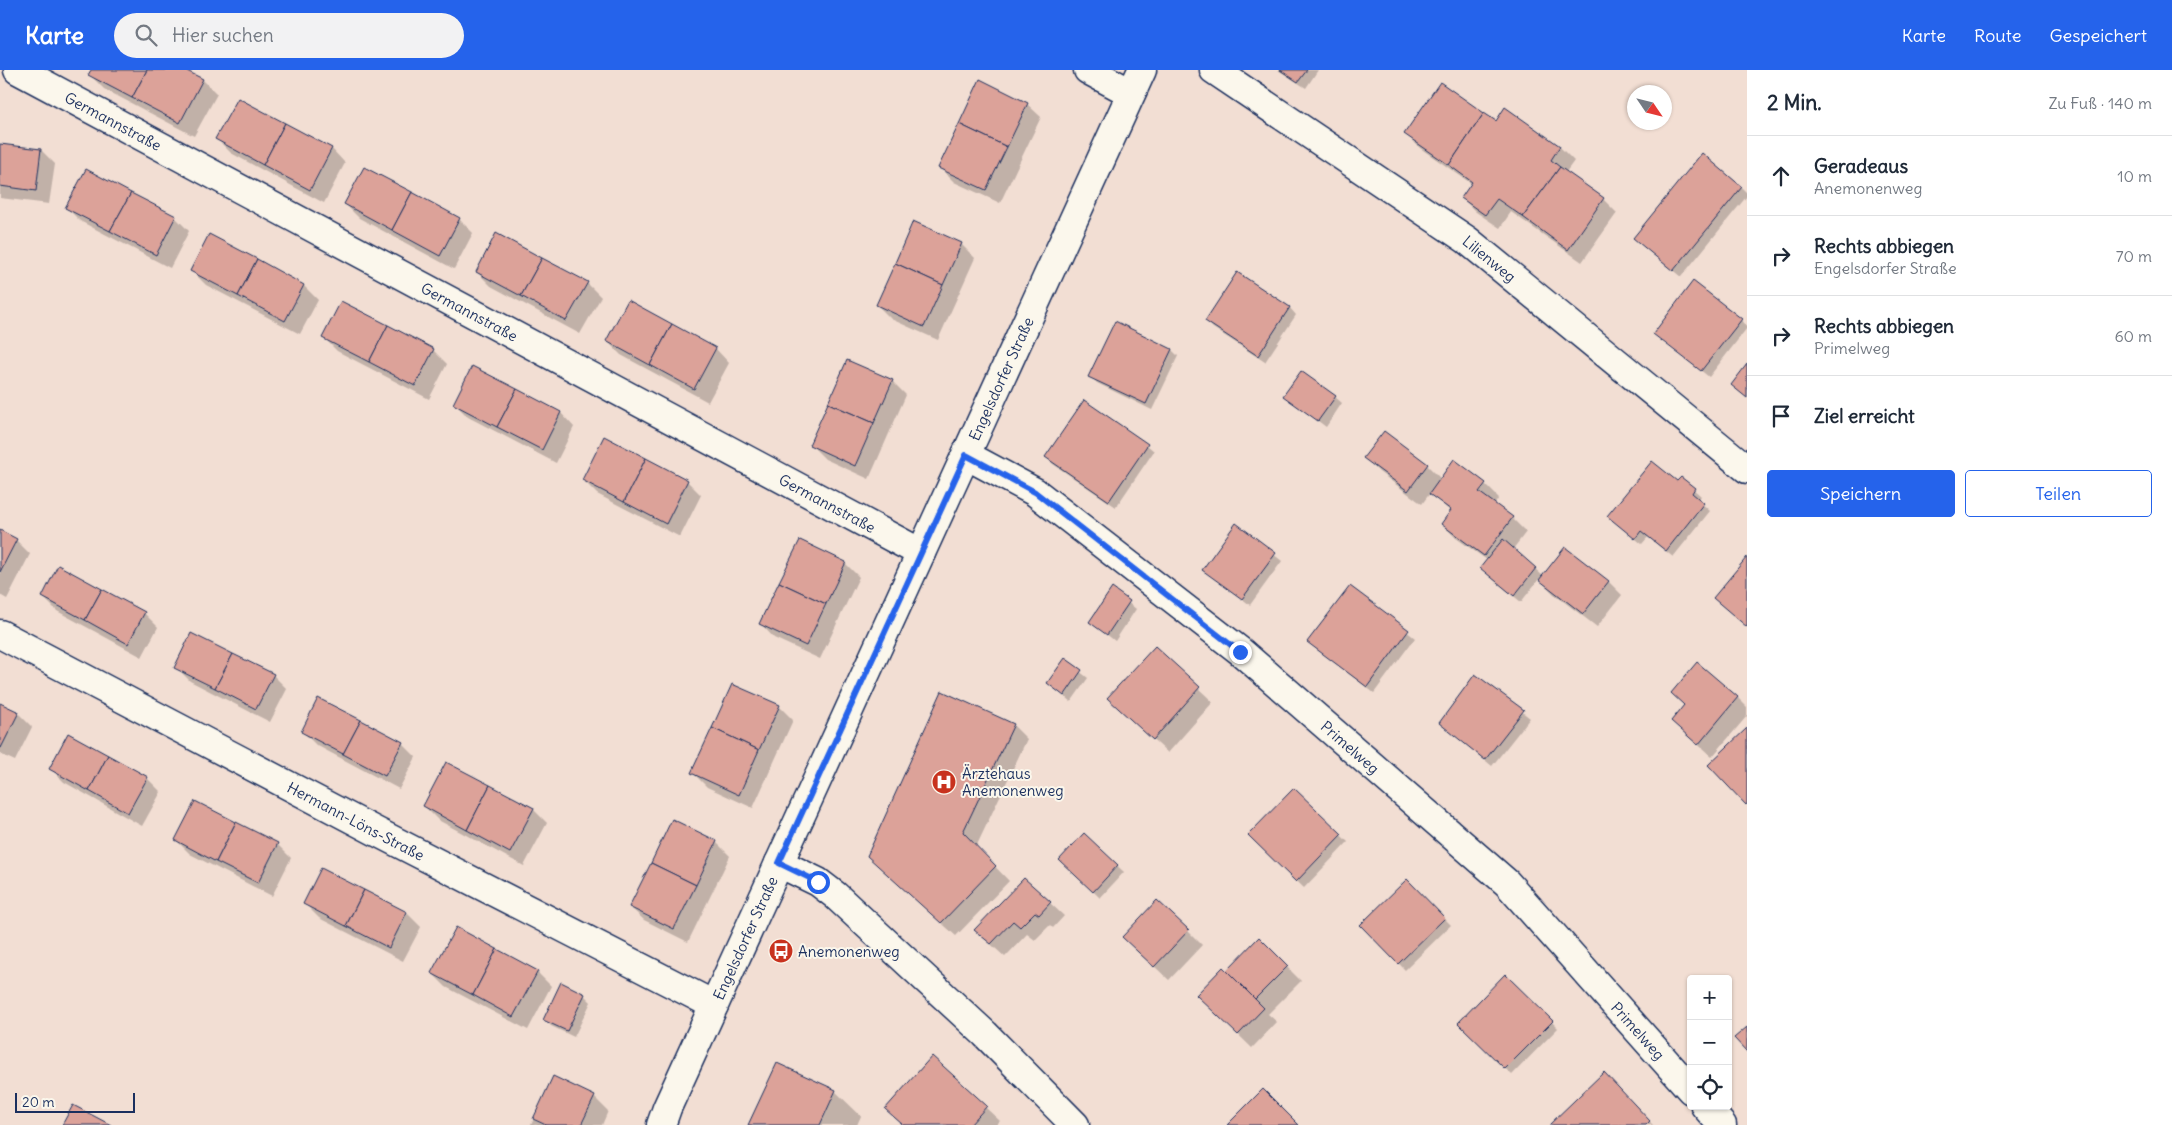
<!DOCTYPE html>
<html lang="de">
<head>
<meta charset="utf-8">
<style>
	:root { --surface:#fff; --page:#f2f2f3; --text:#1f2937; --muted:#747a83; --line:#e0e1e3; --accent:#2563eb }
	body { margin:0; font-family:Delius,sans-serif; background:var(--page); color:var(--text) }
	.controls { position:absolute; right:15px; bottom:15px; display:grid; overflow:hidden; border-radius:5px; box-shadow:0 1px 4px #0004 }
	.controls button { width:45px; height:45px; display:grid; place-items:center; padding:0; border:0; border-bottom:1px solid var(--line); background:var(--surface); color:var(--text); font:25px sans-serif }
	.compass { position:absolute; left:1627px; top:15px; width:45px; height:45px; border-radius:50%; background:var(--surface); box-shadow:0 1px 4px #0004; rotate:125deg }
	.scale { position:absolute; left:15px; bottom:12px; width:120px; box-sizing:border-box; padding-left:5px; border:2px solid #1b2f5e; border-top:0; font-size:14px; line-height:18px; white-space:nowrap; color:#1b2f5e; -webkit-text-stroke:4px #fbf7ec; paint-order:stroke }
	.stop { position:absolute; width:15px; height:15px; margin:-11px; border:4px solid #2563eb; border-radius:50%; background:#fff }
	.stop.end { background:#2563eb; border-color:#fff; box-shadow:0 1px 5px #0008 }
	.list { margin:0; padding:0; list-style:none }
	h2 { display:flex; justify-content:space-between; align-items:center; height:65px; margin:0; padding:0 20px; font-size:21px }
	h2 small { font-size:16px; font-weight:400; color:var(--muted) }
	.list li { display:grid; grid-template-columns:32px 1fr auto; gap:15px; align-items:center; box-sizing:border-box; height:80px; padding:0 20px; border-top:1px solid var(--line) }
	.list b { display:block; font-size:19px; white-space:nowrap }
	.list p { margin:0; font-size:16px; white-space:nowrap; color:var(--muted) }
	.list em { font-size:16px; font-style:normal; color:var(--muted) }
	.actions { display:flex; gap:10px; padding:15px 20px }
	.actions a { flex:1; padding:11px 0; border:1px solid var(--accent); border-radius:5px; text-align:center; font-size:18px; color:var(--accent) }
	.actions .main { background:var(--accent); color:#fff }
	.icon { flex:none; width:28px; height:28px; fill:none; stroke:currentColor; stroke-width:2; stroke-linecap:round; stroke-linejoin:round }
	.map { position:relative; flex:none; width:1747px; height:1055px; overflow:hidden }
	header { display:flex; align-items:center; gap:30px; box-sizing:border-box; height:70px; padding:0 25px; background:var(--accent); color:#fff }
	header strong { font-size:24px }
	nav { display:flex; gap:28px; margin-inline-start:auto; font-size:18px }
	.search { width:350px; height:45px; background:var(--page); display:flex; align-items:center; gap:12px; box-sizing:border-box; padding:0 18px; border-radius:28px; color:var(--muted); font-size:19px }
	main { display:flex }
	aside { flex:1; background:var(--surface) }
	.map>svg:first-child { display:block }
</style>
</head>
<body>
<header>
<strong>Karte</strong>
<div class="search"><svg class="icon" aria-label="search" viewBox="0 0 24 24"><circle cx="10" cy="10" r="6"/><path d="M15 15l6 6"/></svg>Hier suchen</div>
<nav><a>Karte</a><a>Route</a><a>Gespeichert</a></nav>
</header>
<main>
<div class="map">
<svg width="1747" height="1055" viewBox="0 0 1747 1055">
	<rect width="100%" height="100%" fill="#f2ded3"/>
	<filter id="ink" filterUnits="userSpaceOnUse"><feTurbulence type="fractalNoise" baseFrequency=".02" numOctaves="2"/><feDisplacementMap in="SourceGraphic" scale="10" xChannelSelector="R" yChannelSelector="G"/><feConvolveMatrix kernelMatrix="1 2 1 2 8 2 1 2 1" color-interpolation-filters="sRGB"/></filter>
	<g filter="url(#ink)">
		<g fill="#0003">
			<path d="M92,0h91l20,10 14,14 -23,42 -90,-47 -14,-14z"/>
			<path d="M1278,0h40l-12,18z"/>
			<path d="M239,29l93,50 13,14 -21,40 -93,-50 -14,-14z"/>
			<path d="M1027,34l14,13 -41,86 -46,-21 -14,-14z"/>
			<path d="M1505,39l55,38 14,14 -8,11 37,27 14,14 -35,49 -71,-50 -11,16 -24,-16 -14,-14 10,-14 -52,-36 -14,-14 90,-11z"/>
			<path d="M0,75l41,5 14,14 -6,40 -49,-6z"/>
			<path d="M1702,85l40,33 5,5v3l-66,81 -39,-32z"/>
			<path d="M365,98l94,51 14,14 -19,36 -95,-51 -14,-14z"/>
			<path d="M86,100l89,47 14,14 -19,37 -90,-47 -14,-14z"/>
			<path d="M210,166l94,50 14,14 -18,34 -94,-49 -14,-14z"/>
			<path d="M961,174l14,14 -37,82 -47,-21 -14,-14z"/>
			<path d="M477,202l110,11 14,14 -21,37 -89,-48z"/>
			<path d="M1238,204l52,34 6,7 -31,47 -52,-34 -7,-7z"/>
			<path d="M1741,250l6,8 -38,49 -54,-43z"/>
			<path d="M323,267l110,13 14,14 -18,35 -92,-48z"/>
			<path d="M607,271l109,8 13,14 -21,39 -87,-47z"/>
			<path d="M1172,280l6,6 -26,54 -55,-27 -7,-7z"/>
			<path d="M848,292l44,19 14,14 -37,84 -44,-20 -14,-14z"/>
			<path d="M1285,326l50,1 7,6 -16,24z"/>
			<path d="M454,333l107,10 13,14 -18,36 -88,-46z"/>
			<path d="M1147,375l7,6 -38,56 -63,-43 -7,-7z"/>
			<path d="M1365,388l62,7 14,14 44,5 14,14 -5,7 18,13 14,14 -13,17 30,27 65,5 14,14 -25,32 -43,-33 -15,-15 -18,23 -33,-27 -1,-15 -31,-22 -14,-14 9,-12 -21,-19 -8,11 -43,-32z"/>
			<path d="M1681,408l20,18 -3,4 12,11 -37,46 -25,-20 -6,7 -26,-21z"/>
			<path d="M583,410l104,1 14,14 -21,42 -83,-43z"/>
			<path d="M1236,455l46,36 -32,44 -46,-36z"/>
			<path d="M0,462l16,8 14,14 -23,45 -7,-4z"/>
			<path d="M845,493l14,14 -39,82 -46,-21 -13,-14z"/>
			<path d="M1350,517l65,51 -41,55 -66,-51z"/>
			<path d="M1112,520l24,19 -21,32 -24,-19z"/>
			<path d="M43,527l101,16 14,14 -16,30 -85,-46z"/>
			<path d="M1155,578l58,54 -45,51 -45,-41z"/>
			<path d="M1065,590l23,18 -17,24 -23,-19z"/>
			<path d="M176,597l97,8 14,14 -17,33 -80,-41z"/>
			<path d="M1475,606l55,42 -38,48 -52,-43z"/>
			<path d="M1737,627l10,10v9l-35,41 -40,-36z"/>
			<path d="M0,634l18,9 14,14 -17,34 -15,-7z"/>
			<path d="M779,636l14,14 -40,88 -46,-21 -14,-14z"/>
			<path d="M1013,655l14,14 -51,108 33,34 -53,55 -73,-66z"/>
			<path d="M302,661l100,12 14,14 -17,32 -83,-44z"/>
			<path d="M50,698l97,10 14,14 -19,34 -78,-44z"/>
			<path d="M1294,720l54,52 -44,46 -55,-53z"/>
			<path d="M424,736l109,3 14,14 -23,43 -86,-46z"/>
			<path d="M673,751l43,21 14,14 -42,86 -44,-22 -14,-13z"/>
			<path d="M1084,765l40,37 -24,26 -39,-38z"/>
			<path d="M176,770l101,4 14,14 -19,38 -82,-42z"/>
			<path d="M322,799l85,44 14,14 -18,34 -84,-43 -14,-14z"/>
			<path d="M1407,811l44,44 -46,45 -43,-45z"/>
			<path d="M1050,833l14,13 -11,12 -3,-3 -15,15 -8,-6 -22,23 -30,-27z"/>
			<path d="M456,859l81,43 14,14 -23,44 -82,-43 -14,-14z"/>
			<path d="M1188,861l14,14 -33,35 -31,-29z"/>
			<path d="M1259,869l42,42 -33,33 9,8 -25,26 -40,-39 14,-36z"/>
			<path d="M1505,906l53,52 -46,47 -53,-52z"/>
			<path d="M584,925l7,7 -17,35 -23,-11 -7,-7z"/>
			<path d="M932,988l68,63 -4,4h-93l-17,-16z"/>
			<path d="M1604,1004l49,51h-102z"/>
			<path d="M553,1008l41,19 14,14 -6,14h-71z"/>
			<path d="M835,1021l26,25 -4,9h-107z"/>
		</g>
		<g fill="#dca299" stroke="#1b2f5e">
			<path d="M91,0h56l-15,28 -44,-23z"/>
			<path d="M147,0h38l18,9 -23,44 -48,-25z"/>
			<path d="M1280,0h27l-9,12z"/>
			<path d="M980,9l48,24 -21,44 -48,-23z"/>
			<path d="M1440,12l44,31 -35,52 -45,-31z"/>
			<path d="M238,28l47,25 -22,42 -48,-26z"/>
			<path d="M1505,37l55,39 -9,14 9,7 -37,50 -26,-18 -12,16 -24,-17 11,-16 -23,-17 35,-52 12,8z"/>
			<path d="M285,53l47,25 -22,42 -47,-25z"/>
			<path d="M959,54l48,23 -21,43 -48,-22z"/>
			<path d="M0,74l41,5 -5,42 -36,-5z"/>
			<path d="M1702,83l40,34 -69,84 -40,-33z"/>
			<path d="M364,97l48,25 -20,38 -48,-26z"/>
			<path d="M1560,97l44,31 -36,52 -45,-33z"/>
			<path d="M86,99l45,24 -21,38 -45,-23z"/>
			<path d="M412,122l48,26 -20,38 -48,-26z"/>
			<path d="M131,123l45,23 -20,39 -46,-24z"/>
			<path d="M913,151l49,22 -19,42 -48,-22z"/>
			<path d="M496,163l46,25 -21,38 -45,-24z"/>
			<path d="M209,164l48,25 -19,37 -48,-25z"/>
			<path d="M542,188l46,24 -22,39 -45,-25z"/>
			<path d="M257,189l47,26 -19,36 -47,-25z"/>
			<path d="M895,193l48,22 -19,42 -48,-22z"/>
			<path d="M1237,202l53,35 -32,49 -53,-35z"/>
			<path d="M1693,211l49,38 -41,52 -48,-37z"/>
			<path d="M628,230l44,24 -22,41 -44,-24z"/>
			<path d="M341,231l47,24 -19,37 -47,-24z"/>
			<path d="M1115,251l57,28 -26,55 -58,-27z"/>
			<path d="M672,254l44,24 -22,41 -44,-24z"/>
			<path d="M388,255l46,24 -19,37 -46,-24z"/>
			<path d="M847,290l46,20 -19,43 -46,-20z"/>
			<path d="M1747,294v34l-16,-13z"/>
			<path d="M472,296l45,23 -20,38 -44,-23z"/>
			<path d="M1301,301l35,25 -18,25 -35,-25z"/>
			<path d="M517,319l44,23 -19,38 -45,-23z"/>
			<path d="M1084,330l64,44 -39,57 -64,-44z"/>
			<path d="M828,333l46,20 -19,43 -46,-21z"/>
			<path d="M1384,361l44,33 -20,27 -45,-33z"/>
			<path d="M604,366l42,22 -22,44 -42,-22z"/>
			<path d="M646,388l42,22 -22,44 -42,-22z"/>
			<path d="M1454,389l32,24 -7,9 34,25 -29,39 -43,-32 10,-14 -22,-16z"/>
			<path d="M1652,391l25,20 4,-4 14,11 -3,5 12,10 -38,48 -25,-20 -6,8 -28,-23z"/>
			<path d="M1236,453l40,30 -34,46 -40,-29z"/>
			<path d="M0,460l17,9 -17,33z"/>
			<path d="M1503,469l33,29 -22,28 -34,-28z"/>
			<path d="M800,470l46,22 -20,42 -47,-22z"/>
			<path d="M1565,477l44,34 -26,33 -44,-34z"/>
			<path d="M1747,487v70l-34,-29z"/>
			<path d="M58,495l44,24 -17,31 -43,-23z"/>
			<path d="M779,512l47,22 -20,42 -47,-22z"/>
			<path d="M1350,516l59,44 -42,57 -60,-45z"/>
			<path d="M1112,518l18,13 -23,34 -18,-13z"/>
			<path d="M102,519l43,23 -17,32 -43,-24z"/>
			<path d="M191,563l42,21 -18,34 -41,-20z"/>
			<path d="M1155,576l45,41 -47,53 -46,-42z"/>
			<path d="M233,584l41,20 -18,35 -41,-21z"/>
			<path d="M1065,588l17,12 -18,26 -17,-13z"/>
			<path d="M1697,592l41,35 -40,48 -27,-24 13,-16 -13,-12z"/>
			<path d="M1475,604l49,36 -39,50 -46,-37z"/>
			<path d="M732,614l48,21 -21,45 -47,-22z"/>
			<path d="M942,621l72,33 -51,108 33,34 -55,57 -74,-67z"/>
			<path d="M318,628l43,22 -18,34 -42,-22z"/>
			<path d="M0,633l19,9 -18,36h-1z"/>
			<path d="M361,650l42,22 -18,34 -42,-22z"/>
			<path d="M712,658l47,22 -20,45 -48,-22z"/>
			<path d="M1747,658v76l-1,1 -38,-40z"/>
			<path d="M68,663l40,22 -19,36 -40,-22z"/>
			<path d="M108,685l40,22 -20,36 -39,-22z"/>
			<path d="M446,692l44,23 -23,45 -44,-24z"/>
			<path d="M490,715l44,23 -24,45 -43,-23z"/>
			<path d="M1294,718l48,46 -46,48 -48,-47z"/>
			<path d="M195,731l41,21 -20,40 -41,-22z"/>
			<path d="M672,749l45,22 -21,44 -45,-22z"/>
			<path d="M236,752l42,21 -20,40 -42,-21z"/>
			<path d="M1084,763l34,32 -25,27 -34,-32z"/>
			<path d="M651,793l45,22 -22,44 -45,-22z"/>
			<path d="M321,798l43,22 -18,36 -43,-22z"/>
			<path d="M1024,808l27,24 -12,13 -4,-3 -15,15 -7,-6 -22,23 -17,-14z"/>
			<path d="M1407,809l38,39 -47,46 -38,-39z"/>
			<path d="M364,820l43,22 -18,36 -43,-22z"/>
			<path d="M1157,830l32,30 -35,37 -32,-30z"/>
			<path d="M456,857l41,22 -24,46 -42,-22z"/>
			<path d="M1259,867l29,29 -33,33 -29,-28z"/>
			<path d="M497,879l41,22 -25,46 -40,-22z"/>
			<path d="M1223,897l41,41 -26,27 -42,-40z"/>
			<path d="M1505,904l48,47 -48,48 -47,-46z"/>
			<path d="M561,912l24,12 -18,37 -24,-11z"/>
			<path d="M1747,957v25l-13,-14z"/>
			<path d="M932,986l55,50 -17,19h-67l-18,-16z"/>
			<path d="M777,993l59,27 -16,35h-72z"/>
			<path d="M1604,1002l46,49 -4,4h-97z"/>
			<path d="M553,1006l42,20 -14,29h-35l-13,-6z"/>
			<path d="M1263,1019l36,36h-72z"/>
			<path d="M73,1035l38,20h-49z"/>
		</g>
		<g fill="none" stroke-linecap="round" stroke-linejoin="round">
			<defs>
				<g id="minor">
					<path id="s1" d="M18,0l903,483"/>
					<path d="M1088,0l43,23"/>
					<path id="s2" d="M1214,0l253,170 280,229"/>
					<path id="s3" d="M966,385l69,37 205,159 267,232 184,207"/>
					<path id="s4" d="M0,564l375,197 339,174"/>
					<path d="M779,793l39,19 17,13 150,139 90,91"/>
					<path d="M1705,1036l17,19"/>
				</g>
				<g id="tertiary">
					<path id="s5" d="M661,1055l6,-17 475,-1038"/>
				</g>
			</defs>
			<use href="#minor" stroke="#1b2f5e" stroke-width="31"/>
			<use href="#tertiary" stroke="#1b2f5e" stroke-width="31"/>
			<use href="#minor" stroke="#fbf7ec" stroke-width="28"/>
			<use href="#tertiary" stroke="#fbf7ec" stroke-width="28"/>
		</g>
	</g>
	<g fill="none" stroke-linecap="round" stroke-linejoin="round" filter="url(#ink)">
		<path stroke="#2563eb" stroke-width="6" d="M818,812l-39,-19 187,-408 69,37 205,160"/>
	</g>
	<defs>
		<symbol id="hospital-disc" viewBox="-11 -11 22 22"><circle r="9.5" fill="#c8321e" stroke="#fbf7ec"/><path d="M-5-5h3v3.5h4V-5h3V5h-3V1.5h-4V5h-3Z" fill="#fff"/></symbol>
		<symbol id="bus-disc" viewBox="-11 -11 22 22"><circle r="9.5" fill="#c8321e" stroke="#fbf7ec"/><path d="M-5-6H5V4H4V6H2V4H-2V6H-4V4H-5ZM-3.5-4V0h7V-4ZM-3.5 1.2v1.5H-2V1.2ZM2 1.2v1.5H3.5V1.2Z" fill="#fff"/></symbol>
	</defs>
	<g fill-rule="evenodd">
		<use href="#hospital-disc" x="930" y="698" width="28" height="28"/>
		<use href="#bus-disc" x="767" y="867" width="28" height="28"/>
	</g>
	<g text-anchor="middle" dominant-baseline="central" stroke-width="4" stroke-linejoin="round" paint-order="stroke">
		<g font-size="15" fill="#1b2f5e" stroke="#fbf7ec">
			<text stroke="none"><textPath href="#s1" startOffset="108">Germannstraße</textPath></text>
			<text stroke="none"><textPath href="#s2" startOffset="334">Lilienweg</textPath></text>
			<text stroke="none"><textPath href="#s1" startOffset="512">Germannstraße</textPath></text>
			<text stroke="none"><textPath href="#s5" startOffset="820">Engelsdorfer Straße</textPath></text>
			<text stroke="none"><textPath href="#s1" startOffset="918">Germannstraße</textPath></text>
			<text stroke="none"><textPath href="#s3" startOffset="484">Primelweg</textPath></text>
			<text stroke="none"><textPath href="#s4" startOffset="402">Hermann-Löns-Straße</textPath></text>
			<text stroke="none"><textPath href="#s5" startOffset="205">Engelsdorfer Straße</textPath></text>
			<text stroke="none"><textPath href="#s3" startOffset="889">Primelweg</textPath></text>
		</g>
		<g font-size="15" fill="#1b2f5e" stroke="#fbf7ec" text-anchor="start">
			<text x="962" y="703">Ärztehaus<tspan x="962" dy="17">Anemonenweg</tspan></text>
			<text x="798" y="881">Anemonenweg</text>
		</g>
	</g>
</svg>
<div class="controls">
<button>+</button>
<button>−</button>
<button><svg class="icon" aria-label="locate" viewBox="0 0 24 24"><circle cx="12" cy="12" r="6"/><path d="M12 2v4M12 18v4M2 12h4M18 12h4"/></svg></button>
</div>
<svg class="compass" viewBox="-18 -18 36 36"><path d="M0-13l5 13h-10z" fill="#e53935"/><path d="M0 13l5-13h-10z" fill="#747a83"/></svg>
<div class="scale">20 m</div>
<div class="stop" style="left:818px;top:812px"></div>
<div class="stop end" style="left:1240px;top:582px"></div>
</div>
<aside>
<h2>2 Min.<small>Zu Fuß · 140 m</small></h2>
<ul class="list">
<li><svg class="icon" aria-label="ahead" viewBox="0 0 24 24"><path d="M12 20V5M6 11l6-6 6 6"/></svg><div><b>Geradeaus</b><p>Anemonenweg</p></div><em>10 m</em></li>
<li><svg class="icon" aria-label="right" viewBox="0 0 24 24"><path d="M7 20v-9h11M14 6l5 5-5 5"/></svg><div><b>Rechts abbiegen</b><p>Engelsdorfer Straße</p></div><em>70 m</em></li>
<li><svg class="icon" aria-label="right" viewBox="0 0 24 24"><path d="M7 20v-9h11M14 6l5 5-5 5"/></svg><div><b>Rechts abbiegen</b><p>Primelweg</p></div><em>60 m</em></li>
<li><svg class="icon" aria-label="arrive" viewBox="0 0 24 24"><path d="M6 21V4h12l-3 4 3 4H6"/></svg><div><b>Ziel erreicht</b></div></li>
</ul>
<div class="actions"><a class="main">Speichern</a><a>Teilen</a></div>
</aside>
</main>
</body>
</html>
